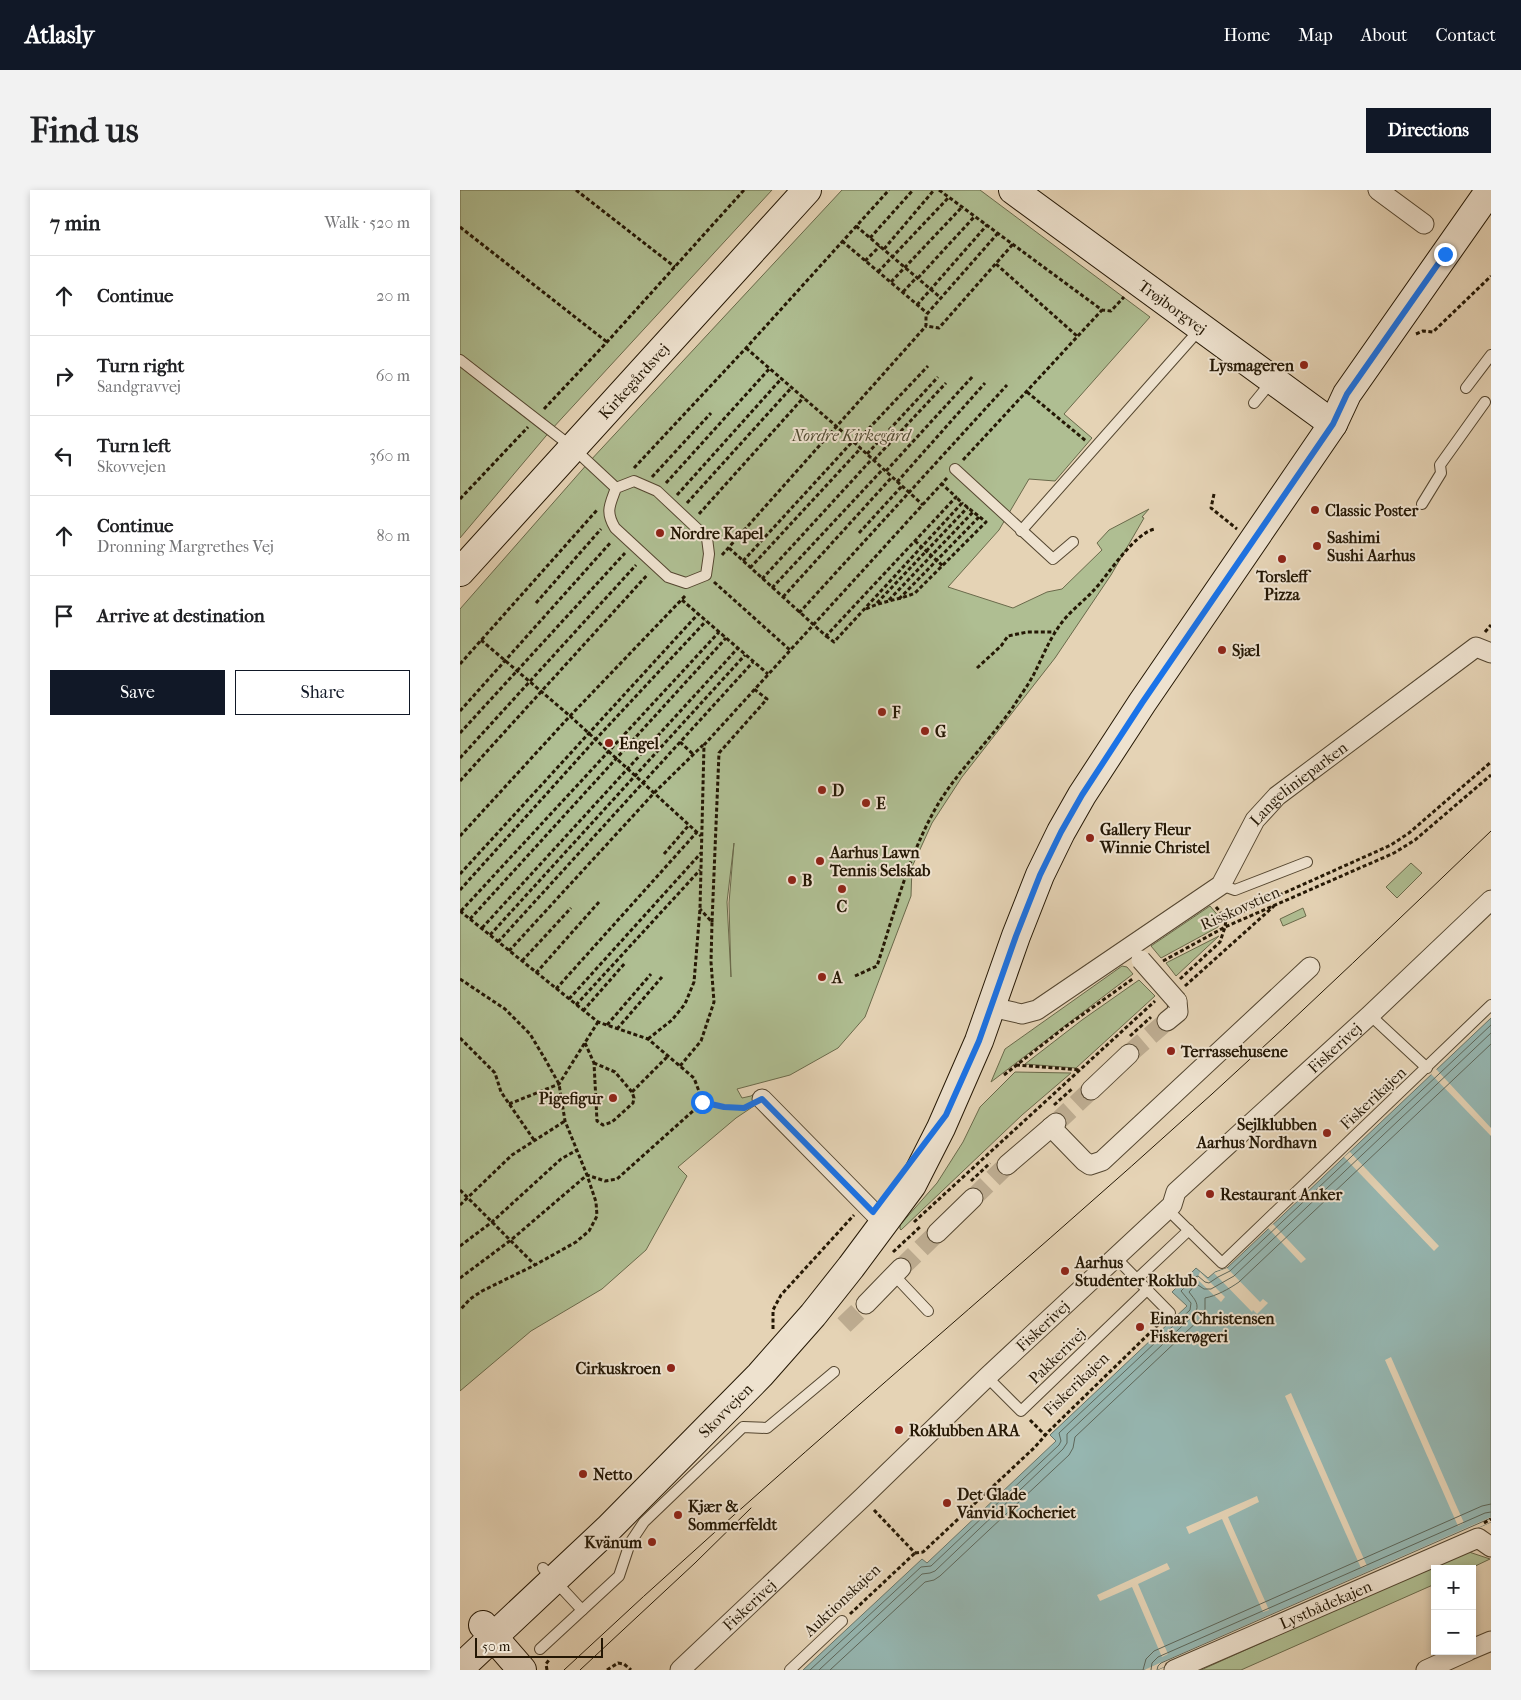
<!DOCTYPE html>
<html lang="en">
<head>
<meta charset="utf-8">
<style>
	:root { --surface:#fff; --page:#f2f2f2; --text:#202124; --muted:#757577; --line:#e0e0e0; --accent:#111827 }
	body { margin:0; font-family:"IM FELL French Canon",serif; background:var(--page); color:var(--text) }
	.controls { position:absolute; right:15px; bottom:15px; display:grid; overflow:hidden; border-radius:0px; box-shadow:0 2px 8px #0003 }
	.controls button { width:45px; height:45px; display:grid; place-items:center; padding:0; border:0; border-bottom:1px solid var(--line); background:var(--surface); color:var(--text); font:25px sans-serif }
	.scale { position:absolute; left:15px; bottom:12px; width:128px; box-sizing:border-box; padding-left:5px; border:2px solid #241704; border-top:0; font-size:14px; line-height:18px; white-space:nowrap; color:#241704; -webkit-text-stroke:4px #eee2cf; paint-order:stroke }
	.stop { position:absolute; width:15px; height:15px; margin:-11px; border:4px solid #1a73e8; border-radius:50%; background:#fff }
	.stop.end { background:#1a73e8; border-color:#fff; box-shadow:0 1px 5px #0008 }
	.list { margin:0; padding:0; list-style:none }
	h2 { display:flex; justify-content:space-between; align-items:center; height:65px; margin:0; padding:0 20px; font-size:21px }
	h2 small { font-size:16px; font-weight:400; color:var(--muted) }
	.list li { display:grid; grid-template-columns:32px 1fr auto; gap:15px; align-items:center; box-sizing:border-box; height:80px; padding:0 20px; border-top:1px solid var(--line) }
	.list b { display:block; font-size:19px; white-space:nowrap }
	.list p { margin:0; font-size:16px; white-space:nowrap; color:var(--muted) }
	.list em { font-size:16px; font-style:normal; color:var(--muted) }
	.actions { display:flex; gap:10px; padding:15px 20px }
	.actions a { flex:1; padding:11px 0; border:1px solid var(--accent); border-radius:0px; text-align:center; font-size:18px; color:var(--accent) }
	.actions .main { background:var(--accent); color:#fff }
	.icon { flex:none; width:28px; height:28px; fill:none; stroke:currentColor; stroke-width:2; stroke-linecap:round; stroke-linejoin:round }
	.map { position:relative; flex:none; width:1031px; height:1480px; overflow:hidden; border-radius:0px }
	header { display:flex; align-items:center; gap:30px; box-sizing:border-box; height:70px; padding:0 25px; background:var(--accent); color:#fff }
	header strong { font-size:24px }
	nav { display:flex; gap:28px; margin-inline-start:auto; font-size:18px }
	.intro { display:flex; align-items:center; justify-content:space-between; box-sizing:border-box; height:120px; padding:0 30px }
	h1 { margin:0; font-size:35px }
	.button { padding:12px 22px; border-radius:0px; background:var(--accent); color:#fff; font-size:18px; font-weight:700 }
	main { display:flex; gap:30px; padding:0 30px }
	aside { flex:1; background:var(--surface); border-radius:0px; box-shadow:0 2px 8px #0003 }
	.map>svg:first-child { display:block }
</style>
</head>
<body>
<header>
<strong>Atlasly</strong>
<nav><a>Home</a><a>Map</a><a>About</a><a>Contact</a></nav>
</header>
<div class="intro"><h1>Find us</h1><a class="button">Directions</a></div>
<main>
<aside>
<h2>7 min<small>Walk · 520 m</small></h2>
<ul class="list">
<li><svg class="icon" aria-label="ahead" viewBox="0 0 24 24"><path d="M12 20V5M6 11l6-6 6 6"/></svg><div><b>Continue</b></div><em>20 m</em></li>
<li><svg class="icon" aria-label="right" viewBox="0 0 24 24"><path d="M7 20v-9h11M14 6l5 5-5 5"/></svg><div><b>Turn right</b><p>Sandgravvej</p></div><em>60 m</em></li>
<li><svg class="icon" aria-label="left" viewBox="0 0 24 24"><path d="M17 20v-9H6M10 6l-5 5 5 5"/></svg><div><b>Turn left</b><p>Skovvejen</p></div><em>360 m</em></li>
<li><svg class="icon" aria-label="ahead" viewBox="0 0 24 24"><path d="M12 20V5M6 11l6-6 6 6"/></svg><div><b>Continue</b><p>Dronning Margrethes Vej</p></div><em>80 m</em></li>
<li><svg class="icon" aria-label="arrive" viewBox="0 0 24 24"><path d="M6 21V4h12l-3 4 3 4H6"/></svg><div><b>Arrive at destination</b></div></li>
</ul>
<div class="actions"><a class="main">Save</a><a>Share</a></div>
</aside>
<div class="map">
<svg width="1031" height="1480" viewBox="0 0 1031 1480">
	<rect width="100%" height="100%" fill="#e5d3b5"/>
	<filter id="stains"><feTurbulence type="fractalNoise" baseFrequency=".004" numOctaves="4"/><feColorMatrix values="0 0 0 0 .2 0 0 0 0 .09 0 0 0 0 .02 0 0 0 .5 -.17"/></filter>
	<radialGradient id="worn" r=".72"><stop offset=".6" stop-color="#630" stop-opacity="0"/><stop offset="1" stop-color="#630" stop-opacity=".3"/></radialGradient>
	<g fill="#afbe92" stroke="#6a6a4b" fill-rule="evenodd">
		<path d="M0,0h312l-221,240 -91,108z"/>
		<path d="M382,0h138l170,127 -86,97 28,24 -37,43 -26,-2 -30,51 -51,57 65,21 34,-16 15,-3 40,-39 -5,-7 12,-13 40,-21 -7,8 2,1 -33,57 -56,83 -93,119 -30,46 -20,44 -1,29 -46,121 -27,31 -48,27 -53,14 5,9 9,-2 3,-2 6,8 -24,16 -58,49 9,9 -41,74 -44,39 -71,42 -71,60v-782l129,-147zM274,653l-5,60 2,74 -4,-75z"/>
		<path d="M951,673l11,10 -25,25 -11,-11z"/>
		<path d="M750,716l10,12 -2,9 -57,31 -10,-12z"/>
		<path d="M843,718l3,8 -23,10 -3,-7z"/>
		<path d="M759,746l-43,40 -10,-13z"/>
		<path d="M662,776l5,1 6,7 -142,108 14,-33z"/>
		<path d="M679,790l16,16 -79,72 -51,-4 57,-44z"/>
		<path d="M555,882l56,1 -49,42 -121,115 -1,-1v-4l37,-42 26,-41 17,-35z"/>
		<path d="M1009,1362l21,7 -21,10h-34v15l-194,86h-40l200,-90z"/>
	</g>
	<path fill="#96b7b2" stroke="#68776c" d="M1031,828v504l-334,148h-354l119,-111 5,4 129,-122 -6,-6 137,-129 -15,-14 24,-24 12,10 7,-6 12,-4z"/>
	<g fill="#e5d3b5">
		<path d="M976,879l55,59v8l-60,-62z"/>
		<path d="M890,962l89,94 -5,5 -90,-94z"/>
		<path d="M813,1034l33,35 -5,4 -33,-35z"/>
		<path d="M767,1078l33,34 3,-3 5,4 -11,11 -4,-4 -1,2 -38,-39z"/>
		<path d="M740,1082l25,25 -4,5 -24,-23z"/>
		<path d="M931,1167l73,166 -6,3 -73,-166z"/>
		<path d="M831,1203l76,173 -6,2 -76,-172z"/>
		<path d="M797,1306l2,6 -31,15 41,93 -6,2 -41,-93 -33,15 -3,-7z"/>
		<path d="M1031,1327v5l-334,148h-13z"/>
		<path d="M707,1373l3,6 -32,15 30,70 -6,3 -30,-70 -32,14 -3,-6z"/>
	</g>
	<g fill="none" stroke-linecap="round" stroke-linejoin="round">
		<g stroke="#5d675b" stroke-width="1">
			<path d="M350,1480l111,-103 10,-1 128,-121 2,-4 -2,-8 131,-123 1,-7 -10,-12 14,-14 3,-1 7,6 4,1 9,-6 12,-6 261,-246"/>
			<path d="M359,1480l103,-96 8,-1 5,-2 128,-122 4,-6v-9l128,-120c5,-10 0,-14 -6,-22l6,-7h3l6,4h7l23,-13 257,-243"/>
			<path d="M370,1480l95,-88 9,-2 6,-4 129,-121 4,-7 2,-11 126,-119 4,-9v-11c11,-2 24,-9 34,-16l252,-238"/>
			<path d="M683,1480l3,-11 8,-8 328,-145 9,-2"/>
			<path d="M691,1480l1,-7 6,-6 327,-144 6,-1"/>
			<path d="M697,1480l1,-4 3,-3 330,-145"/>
		</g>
		<g stroke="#bead92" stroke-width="19" stroke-dasharray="19 9" stroke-linecap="butt">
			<path d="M669,864l38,-33"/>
			<path d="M596,933l35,-33"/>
			<path d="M513,1008l34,-33"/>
			<path d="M441,1078l36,-35"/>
			<path d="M384,1135l22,-21"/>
		</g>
		<defs>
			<g id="lane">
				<path d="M0,170l112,87 44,41"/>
				<path d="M1006,198l25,-33"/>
				<path d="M794,213l18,-22"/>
				<path d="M495,279l98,90 20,-17"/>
				<path d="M174,291l23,10 50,47 2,16 -3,21 -20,8 -18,-6 -53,-49c-10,-17 -5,-23 1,-40z"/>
				<path d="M962,314l19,-31 -1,-8 45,-63"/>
				<path d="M561,341l179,-202"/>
				<path d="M761,695l14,5 72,-28"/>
				<path d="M910,825l57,53"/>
				<path d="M707,1019l55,54 269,-258"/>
				<path d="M655,1067l55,56"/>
				<path d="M434,1085l34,36"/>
				<path d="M677,1089l52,-49"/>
				<path d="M527,1187l34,34 127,-122"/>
				<path d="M83,1378l39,42"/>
				<path d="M80,1459l79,-73 11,-33 14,-21 99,-95 24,1 67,-56"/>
				<path d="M330,1480l52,-49"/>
			</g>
			<g id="street">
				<path d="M918,0l46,34"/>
				<path id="s1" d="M531,817l31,7 15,-4 184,-125 34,-65 22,-24 199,-149 15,6"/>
				<path d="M707,831l11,-9 -1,-11"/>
				<path d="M631,900l38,-36"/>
				<path d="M302,909l122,124"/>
				<path d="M591,937l33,34 6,4 12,-4 208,-194"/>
				<path d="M547,975l49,-42"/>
				<path d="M477,1043l36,-35"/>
				<path d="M406,1114l35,-36"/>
				<path d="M1012,1459l19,-8"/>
				<path id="s2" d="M220,1480l182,-172 125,-121 185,-172 4,-13 194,-177 121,-115"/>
				<path id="s3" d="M714,1480l304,-132 13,9"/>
				<path d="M966,1480l42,-19"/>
			</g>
			<g id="secondary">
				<path id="s4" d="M553,0l320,234"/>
				<path id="s5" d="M0,382l347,-382"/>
				<path d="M23,1435l39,45"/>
				<path id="s6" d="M0,1478l148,-139 152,-154 53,-60 38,-48 61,-82 29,-57 38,-87 37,-105 24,-61 21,-43 21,-37 60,-92 191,-279 14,-30 143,-204"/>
			</g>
		</defs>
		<use href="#lane" stroke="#544630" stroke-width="12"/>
		<use href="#street" stroke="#544630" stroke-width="21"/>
		<use href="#secondary" stroke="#241704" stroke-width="30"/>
		<g stroke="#241704" stroke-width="3" stroke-dasharray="4 2.5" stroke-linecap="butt">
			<path d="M116,0l99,77"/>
			<path d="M479,0l163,120 9,1 13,-14"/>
			<path d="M396,36l85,72"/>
			<path d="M0,37l147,115"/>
			<path d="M538,43l-72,82v11l13,2 74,-84"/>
			<path d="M410,48l43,-48"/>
			<path d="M382,51l85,72"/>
			<path d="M424,59l50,-59"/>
			<path d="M405,71l15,-15"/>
			<path d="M536,74l81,72"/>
			<path d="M418,82l71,-75"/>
			<path d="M458,88l57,-62"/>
			<path d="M431,92l71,-75"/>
			<path d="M443,102l14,-15"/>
			<path d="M457,115l70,-80"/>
			<path d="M956,144l7,-3 10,1 58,-56"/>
			<path d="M286,158l90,78 87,79"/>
			<path d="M567,202l59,49"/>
			<path d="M84,219l63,-67 137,-152"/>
			<path d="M395,253l73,-77"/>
			<path d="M407,264l71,-77"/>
			<path d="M414,270l72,-77"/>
			<path d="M503,270l139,-150"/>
			<path d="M174,278l112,-120 143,-158"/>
			<path d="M426,281l87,-95"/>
			<path d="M192,287l59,-64"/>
			<path d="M437,292l88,-99"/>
			<path d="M206,293l104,-115"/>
			<path d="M754,304l-3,14 26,21"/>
			<path d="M217,305l105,-117"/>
			<path d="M0,309l68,-72"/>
			<path d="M227,313l105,-116"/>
			<path d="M239,324l105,-117"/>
			<path d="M399,343l43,-47"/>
			<path d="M455,351l28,25"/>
			<path d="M269,358l97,88 130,-139 -14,-13"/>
			<path d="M262,365l204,-229"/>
			<path d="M283,371l110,-120"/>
			<path d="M290,378l111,-120"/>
			<path d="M302,389l110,-120"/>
			<path d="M254,392l76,68"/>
			<path d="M312,398l111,-119"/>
			<path d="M323,407l109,-120"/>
			<path d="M439,409l80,-82"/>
			<path d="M222,410l86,74"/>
			<path d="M429,410l84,-88"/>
			<path d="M76,413l65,-74"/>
			<path d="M417,413l91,-96"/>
			<path d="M406,419c16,-8 33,-9 49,-16l71,-71 -24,-19"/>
			<path d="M339,423l208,-228"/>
			<path d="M1025,442l6,-7"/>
			<path d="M366,446l8,6 128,-139 -6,-6"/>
			<path d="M21,450l89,76 131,120"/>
			<path d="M0,474l137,-154"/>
			<path d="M517,478l24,-22 7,-10 19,-4h28"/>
			<path d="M0,521l151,-169"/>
			<path d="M0,543l165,-180"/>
			<path d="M220,552l14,13"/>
			<path d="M0,568l176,-193"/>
			<path d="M0,591l188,-207"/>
			<path d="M0,646l110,-120 116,-121"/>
			<path d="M204,664l25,-29"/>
			<path d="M0,684l238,-260"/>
			<path d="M0,700l135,-150 111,-119"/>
			<path d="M756,717l10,12"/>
			<path d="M0,721l138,111 50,17 46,39 9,24"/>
			<path d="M1,721l258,-279"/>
			<path d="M10,729l256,-281"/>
			<path d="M252,732l7,-169 48,-54 -13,-10"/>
			<path d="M22,738l256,-280"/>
			<path d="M30,745l255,-280"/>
			<path d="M38,752l255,-280"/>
			<path d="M49,761l145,-158 49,-48"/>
			<path d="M62,771l49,-53"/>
			<path d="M703,771l62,-34 169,-74 21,-13 76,-65"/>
			<path d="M76,783l63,-71"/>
			<path d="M395,786l22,-10c17,-52 30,-105 56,-153 21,-39 55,-70 80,-106 7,-11 16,-23 22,-35 8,-16 14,-32 25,-47 9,-13 23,-23 34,-35 15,-16 40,-57 61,-61"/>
			<path d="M0,789l45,30 25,25 15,25 14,25 6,37 22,54 9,27 1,14 -8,15 -13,11 -41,23 -53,26 -12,8 -10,11"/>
			<path d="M720,789l40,-37 5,-15 1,-8 165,-74 18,-12 82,-71"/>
			<path d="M725,796l89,-80"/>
			<path d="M96,799l141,-157"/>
			<path d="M109,809l132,-146"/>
			<path d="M116,815l124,-135"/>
			<path d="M123,821l42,-48"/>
			<path d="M147,835l44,-51"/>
			<path d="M157,839l45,-52"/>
			<path d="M670,846l21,-19"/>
			<path d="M0,848l35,35 6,19 33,48"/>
			<path d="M188,849l24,-19 13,-16 9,-22 6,-73 4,-164 243,-267"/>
			<path d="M125,853l9,20 3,58 6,4 9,-3 21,-19 1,-5 -2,-6 -17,-20 -21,-9"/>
			<path d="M556,875l64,5"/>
			<path d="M220,876l21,-25 13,-39 -3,-40 1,-40 -12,-13"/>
			<path d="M544,885l61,-48 69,-49"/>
			<path d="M172,902l36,-36"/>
			<path d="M243,912c11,2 35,10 45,4"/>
			<path d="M49,914l50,-20 39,-62"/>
			<path d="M594,915l19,-17"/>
			<path d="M511,991l19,-18"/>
			<path d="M0,1000l75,75"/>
			<path d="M0,1015l52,-50 53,-34"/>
			<path d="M454,1032l241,-221"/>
			<path d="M0,1056l32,-24 69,-63 16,-9"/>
			<path d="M433,1062l27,-25"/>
			<path d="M0,1088l51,-38 76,-65 18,6 12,-2 86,-77"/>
			<path d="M313,1139v-19l8,-15 73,-80"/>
			<path d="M570,1230l15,15"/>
			<path d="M414,1320l41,43"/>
			<path d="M1024,1333l7,-4"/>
			<path d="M455,1363l8,-1 112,-105 14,-16 112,-109"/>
			<path d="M390,1424l65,-61"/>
			<path d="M87,1480l-1,-6 3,-4"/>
			<path d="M147,1480l11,-7 6,1 7,6"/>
		</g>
		<use href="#lane" stroke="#eee2cf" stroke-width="10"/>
		<use href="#street" stroke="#eee2cf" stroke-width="19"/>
		<use href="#secondary" stroke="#eee2cf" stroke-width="28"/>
		<g stroke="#241704" stroke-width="1">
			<path d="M104,1480c211,-198 434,-382 648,-576 95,-86 187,-175 279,-263"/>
			<path d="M120,1480l115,-107 56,-55"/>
		</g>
		<defs>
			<path id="street-bridge" d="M681,770l36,41"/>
		</defs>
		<use href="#street-bridge" stroke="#544630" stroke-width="21" stroke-linecap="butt"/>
		<use href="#street-bridge" stroke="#eee2cf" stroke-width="19"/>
	</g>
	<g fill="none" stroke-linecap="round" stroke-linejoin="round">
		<path stroke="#1a73e8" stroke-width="6" d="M242,912l22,5 20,1 18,-9 111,113 73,-97 33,-74 37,-105 24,-61 21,-43 21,-37 60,-92 191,-279 14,-30 98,-140"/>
	</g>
	<g fill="#8f2418" stroke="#eee2cf" stroke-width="2">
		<circle cx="844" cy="175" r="5"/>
		<circle cx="855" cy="320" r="5"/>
		<circle cx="200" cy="343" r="5"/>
		<circle cx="857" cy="356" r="5"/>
		<circle cx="822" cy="369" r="5"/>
		<circle cx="762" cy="460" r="5"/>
		<circle cx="422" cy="522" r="5"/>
		<circle cx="465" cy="541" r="5"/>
		<circle cx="149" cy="553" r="5"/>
		<circle cx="362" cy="600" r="5"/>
		<circle cx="406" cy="613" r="5"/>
		<circle cx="630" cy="648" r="5"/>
		<circle cx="360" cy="671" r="5"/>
		<circle cx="332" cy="690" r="5"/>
		<circle cx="382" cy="699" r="5"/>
		<circle cx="362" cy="787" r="5"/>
		<circle cx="711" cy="861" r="5"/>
		<circle cx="153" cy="908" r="5"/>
		<circle cx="867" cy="943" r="5"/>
		<circle cx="750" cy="1004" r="5"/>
		<circle cx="605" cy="1081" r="5"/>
		<circle cx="680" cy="1137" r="5"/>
		<circle cx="211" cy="1178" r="5"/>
		<circle cx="439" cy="1240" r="5"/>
		<circle cx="123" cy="1284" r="5"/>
		<circle cx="487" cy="1313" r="5"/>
		<circle cx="218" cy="1325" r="5"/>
		<circle cx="192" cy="1352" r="5"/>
	</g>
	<g text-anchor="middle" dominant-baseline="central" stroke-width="4" stroke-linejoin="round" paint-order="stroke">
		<g font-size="16" fill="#241704" stroke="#eee2cf">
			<text stroke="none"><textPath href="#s4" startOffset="198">Trøjborgvej</textPath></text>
			<text stroke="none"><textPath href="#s5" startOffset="258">Kirkegårdsvej</textPath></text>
			<text stroke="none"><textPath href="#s1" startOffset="400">Langelinieparken</textPath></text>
			<text transform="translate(780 718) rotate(-24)">Risskovstien</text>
			<text stroke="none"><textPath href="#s2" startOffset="905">Fiskerivej</textPath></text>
			<text transform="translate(913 908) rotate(-43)">Fiskerikajen</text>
			<text stroke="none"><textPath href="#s2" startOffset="500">Fiskerivej</textPath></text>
			<text transform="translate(597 1166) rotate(-44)">Pakkerivej</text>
			<text transform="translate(616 1194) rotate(-44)">Fiskerikajen</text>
			<text stroke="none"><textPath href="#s6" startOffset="370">Skovvejen</textPath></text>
			<text transform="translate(382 1410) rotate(-43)">Auktionskajen</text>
			<text stroke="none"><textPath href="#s2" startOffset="95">Fiskerivej</textPath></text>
			<text stroke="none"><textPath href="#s3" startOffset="165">Lystbådekajen</textPath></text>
		</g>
		<g font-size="16" font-weight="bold" fill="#241704" stroke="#eee2cf" text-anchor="start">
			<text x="834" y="175" text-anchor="end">Lysmageren</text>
			<text x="865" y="320">Classic Poster</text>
			<text x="210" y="343">Nordre Kapel</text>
			<text x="867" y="347">Sashimi<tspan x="867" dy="18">Sushi Aarhus</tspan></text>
			<text x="822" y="386" text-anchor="middle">Torsleff<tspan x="822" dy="18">Pizza</tspan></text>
			<text x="772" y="460">Sjæl</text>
			<text x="432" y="522">F</text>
			<text x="475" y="541">G</text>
			<text x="159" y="553">Engel</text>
			<text x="372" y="600">D</text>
			<text x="416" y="613">E</text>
			<text x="640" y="639">Gallery Fleur<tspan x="640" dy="18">Winnie Christel</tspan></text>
			<text x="370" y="662">Aarhus Lawn<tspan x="370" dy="18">Tennis Selskab</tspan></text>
			<text x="342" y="690">B</text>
			<text x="382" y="716" text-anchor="middle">C</text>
			<text x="372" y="787">A</text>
			<text x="721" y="861">Terrassehusene</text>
			<text x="143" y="908" text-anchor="end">Pigefigur</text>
			<text x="857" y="934" text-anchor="end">Sejlklubben<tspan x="857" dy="18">Aarhus Nordhavn</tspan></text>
			<text x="760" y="1004">Restaurant Anker</text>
			<text x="615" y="1072">Aarhus<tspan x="615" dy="18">Studenter Roklub</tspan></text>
			<text x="690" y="1128">Einar Christensen<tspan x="690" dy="18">Fiskerøgeri</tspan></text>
			<text x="201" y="1178" text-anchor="end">Cirkuskroen</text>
			<text x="449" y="1240">Roklubben ARA</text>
			<text x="133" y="1284">Netto</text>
			<text x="497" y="1304">Det Glade<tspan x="497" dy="18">Vanvid Kocheriet</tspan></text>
			<text x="228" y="1316">Kjær &amp;<tspan x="228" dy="18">Sommerfeldt</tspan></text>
			<text x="182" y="1352" text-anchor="end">Kvänum</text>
		</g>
		<g font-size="16" font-style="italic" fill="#4e492f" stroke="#eee2cf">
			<text x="391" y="245">Nordre Kirkegård</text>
		</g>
	</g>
	<rect width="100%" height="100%" filter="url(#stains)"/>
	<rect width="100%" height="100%" fill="url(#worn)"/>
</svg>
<div class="controls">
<button>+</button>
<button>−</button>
</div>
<div class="scale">50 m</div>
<div class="stop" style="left:242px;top:912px"></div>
<div class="stop end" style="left:985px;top:64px"></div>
</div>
</main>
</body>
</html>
